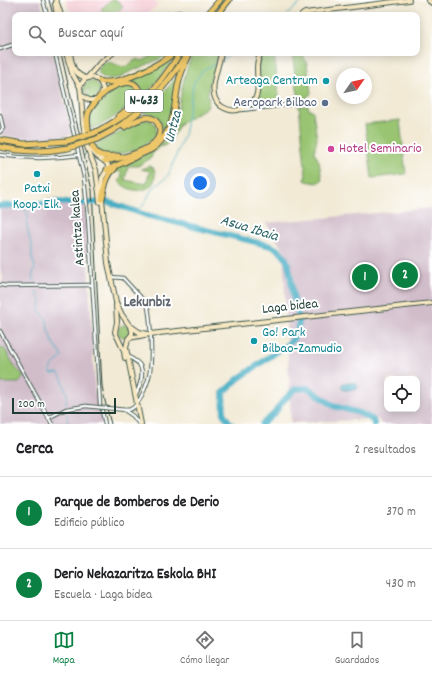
<!DOCTYPE html>
<html lang="es">
<head>
<meta charset="utf-8">
<style>
	:root { --surface:#fff; --page:#f6f6f6; --text:#202124; --muted:#757577; --line:#e0e0e0; --accent:#0b8043 }
	body { margin:0; font-family:Dekko,sans-serif; background:var(--page); color:var(--text) }
	.controls { position:absolute; right:12px; bottom:12px; display:grid; overflow:hidden; border-radius:8px; box-shadow:0 2px 10px #0003 }
	.controls button { width:36px; height:36px; display:grid; place-items:center; padding:0; border:0; border-bottom:1px solid var(--line); background:var(--surface); color:var(--text); font:20px sans-serif }
	.compass { position:absolute; left:336px; top:68px; width:36px; height:36px; border-radius:50%; background:var(--surface); box-shadow:0 2px 10px #0003; rotate:56deg }
	.scale { position:absolute; left:12px; bottom:10px; width:104px; box-sizing:border-box; padding-left:4px; border:2px solid #1f3d34; border-top:0; font-size:11px; line-height:14px; white-space:nowrap; color:#1f3d34; -webkit-text-stroke:3px #fff; paint-order:stroke }
	.you { position:absolute; left:200px; top:183px; width:14px; height:14px; margin:-10px; border:3px solid #fff; border-radius:50%; background:#1a73e8; box-shadow:0 0 0 6px #1a73e833 }
	.badge { display:grid; place-items:center; width:26px; height:26px; border-radius:50%; background:var(--accent); color:#fff; font-size:13px; font-weight:700 }
	.pin { position:absolute; translate:-50% -50%; border:2px solid #fff; box-shadow:0 1px 4px #0006 }
	.list { margin:0; padding:0; list-style:none }
	h2 { display:flex; justify-content:space-between; align-items:center; height:52px; margin:0; padding:0 16px; font-size:17px }
	h2 small { font-size:13px; font-weight:400; color:var(--muted) }
	.list li { display:grid; grid-template-columns:26px 1fr auto; gap:12px; align-items:center; box-sizing:border-box; height:72px; padding:0 16px; border-top:1px solid var(--line) }
	.list b { display:block; font-size:15px; white-space:nowrap }
	.list p { margin:0; font-size:13px; white-space:nowrap; color:var(--muted) }
	.list em { font-size:13px; font-style:normal; color:var(--muted) }
	.icon { flex:none; width:22px; height:22px; fill:none; stroke:currentColor; stroke-width:2; stroke-linecap:round; stroke-linejoin:round }
	.map { position:relative; flex:none; width:432px; height:424px; overflow:hidden }
	.search { position:absolute; background:var(--surface); box-shadow:0 2px 10px #0003; left:12px; right:12px; top:12px; height:44px; display:flex; align-items:center; gap:10px; box-sizing:border-box; padding:0 14px; border-radius:8px; color:var(--muted); font-size:15px }
	.sheet { height:196px; background:var(--surface) }
	nav { display:flex; justify-content:space-around; align-items:center; box-sizing:border-box; height:56px; border-top:1px solid var(--line); background:var(--surface); font-size:11px; color:var(--muted) }
	nav a { display:grid; justify-items:center; gap:2px }
	nav .on { color:var(--accent) }
	.map>svg:first-child { display:block }
</style>
</head>
<body>
<div class="map">
<svg width="432" height="424" viewBox="0 0 432 424">
	<rect width="100%" height="100%" fill="#fff"/>
	<filter id="ink" filterUnits="userSpaceOnUse"><feTurbulence type="fractalNoise" baseFrequency=".025" numOctaves="2"/><feDisplacementMap in="SourceGraphic" scale="8" xChannelSelector="R" yChannelSelector="G"/><feConvolveMatrix kernelMatrix="1 2 1 2 8 2 1 2 1" color-interpolation-filters="sRGB"/></filter>
	<filter id="wash" filterUnits="userSpaceOnUse"><feTurbulence type="fractalNoise" baseFrequency=".012" numOctaves="4" result="noise"/><feDisplacementMap in="SourceGraphic" scale="16" xChannelSelector="R" yChannelSelector="G"/><feGaussianBlur stdDeviation="0.9" result="paint"/><feColorMatrix in="noise" values="0 0 0 0 0 0 0 0 0 0 0 0 0 0 0 0 0 1.4 0 .05"/><feComposite in="paint" operator="in"/></filter>
	<g filter="url(#wash)">
		<rect width="100%" height="100%" fill="#f2ead5"/>
		<path fill="#f6cfd8" d="M66,0h89l3,5 -12,10h-76z"/>
		<g fill="#d1bdca" fill-rule="evenodd">
			<path d="M0,0h40l4,15h-29v38h38l19,81 -8,3 -32,3 -32,-5z"/>
			<path d="M58,203l27,1 10,188 7,25 3,7h-105v-135l3,-11 -3,-10v-59z"/>
			<path d="M432,208v216h-51l-3,-5 -87,4 -8,-173 -17,-27zM387,379h30v30h-30z"/>
		</g>
		<g fill="#99c572" stroke="#5c8153">
			<path d="M111,0h6l6,7 -10,8h-8l-4,-6z"/>
			<path d="M156,53h14l-8,5 -39,17v2c-9,1 -19,5 -25,-5 5,-18 17,-6 27,-5l12,-8 6,2 8,-6h2z"/>
			<path d="M194,53h24c-1,13 -9,25 -10,38 0,7 2,10 -1,16l-27,17 -8,14 -6,7 -6,2 -7,6 -2,5 -13,8h-10l-3,14 21,4 4,-13 -9,-2 8,-3 5,3c7,23 -23,28 -35,12l3,-5 -2,-5 -11,3 1,-3c15,-7 31,-13 44,-22 32,-19 21,-66 40,-96z"/>
			<path d="M263,53h11l6,51c-8,1 -17,4 -22,-5l2,-12 -2,-23z"/>
			<path d="M292,53h10l5,11 4,29 -1,2 -3,1v5l-8,1z"/>
			<path d="M172,57l2,1 -19,26 -12,12c1,-11 -8,-13 -17,-16z"/>
			<path d="M179,74l-8,45 -8,15c-1,-12 -4,-22 -20,-21l12,-10z"/>
			<path d="M90,81c12,0 13,16 1,18l-6,-4 2,-1 3,-4 -1,-1 -4,4 -2,-1 1,-7z"/>
			<path d="M128,84l7,5 2,7c-13,15 -27,26 -46,33 -5,-19 2,-18 13,-30 10,-11 8,-10 24,-15z"/>
			<path d="M308,105l1,5h3l1,2 4,27 -3,13 5,9 3,19 -5,3 -11,-2 -2,-3 2,-1 -7,-71z"/>
			<path d="M144,120l8,1 4,6v7c-10,16 -39,24 -56,19l-5,-8z"/>
			<path d="M400,120l6,54 -34,4 -7,-54z"/>
			<circle cx="124" cy="331" r="6"/>
			<path d="M0,347l4,1 11,19 8,8v3l-4,5h-19z"/>
		</g>
		<path fill="#42acc2" stroke="#30747b" d="M343,383h13l2,5 -3,2h-12l-2,-4z"/>
		<g fill="none" stroke-linecap="round" stroke-linejoin="round">
			<g stroke="#42acc2" stroke-width="1">
				<path d="M287,15l13,-12 5,-3"/>
				<path d="M221,61l13,-8"/>
				<path d="M19,205l6,4 3,6 -1,11 3,14 2,5v13l3,9 -3,10 2,4"/>
				<path d="M135,211l8,-5 9,-17 16,-13 16,-41 10,-53 10,-13 12,-5"/>
				<path d="M36,291l5,11 -2,8 8,10 1,10 5,13 9,13c-3,6 -11,7 -12,15l2,3 6,-1c6,5 5,14 9,20l-1,11"/>
				<path d="M67,414l1,10"/>
			</g>
			<g stroke="#42acc2" stroke-width="6">
				<path d="M0,206l41,-2 12,-2 26,1 29,-1 38,13 125,31c23,9 18,33 23,54 1,7 5,13 5,21 0,7 -4,14 -7,20l-54,38 -15,14 1,22 7,9"/>
				<path d="M262,424l12,-10 8,-12 13,-13 13,-1 26,18 26,7 13,7 1,4"/>
			</g>
		</g>
	</g>
	<g filter="url(#ink)">
		<g fill="none" stroke-linecap="round" stroke-linejoin="round">
			<defs>
				<g id="street">
					<path d="M43,0l4,15"/>
					<path d="M0,49l15,-5"/>
					<path d="M55,53l29,124 4,40 12,187"/>
					<path d="M253,101l10,6"/>
					<path d="M241,110l73,-8"/>
					<path d="M0,115l3,13 -3,4"/>
					<path d="M0,155c27,4 52,4 79,0"/>
					<path d="M111,277l12,1 24,26c4,11 5,54 3,67 -1,9 -10,34 -19,38 -4,2 -10,0 -15,0"/>
					<path d="M0,285l7,1 85,-1"/>
					<path d="M0,331l52,93"/>
					<path d="M128,356c4,3 8,5 11,8 6,8 1,22 -3,30"/>
					<path d="M124,410l9,6 6,8"/>
					<path d="M102,411l3,13"/>
					<path d="M48,418l18,-9 20,-3"/>
				</g>
				<g id="secondary">
					<path d="M56,0l5,15"/>
					<path d="M428,0l4,3"/>
					<path d="M55,4l2,11"/>
					<path d="M166,15l14,-2 12,2"/>
					<path d="M302,15l3,-2 104,-13"/>
					<path d="M66,53l6,20 8,14"/>
					<path d="M70,53c2,12 3,21 16,25"/>
					<path d="M221,53c-2,15 -16,41 0,53 6,4 13,6 20,3 30,-10 8,-38 20,-56"/>
					<path d="M87,78l12,-14 14,-11"/>
					<path d="M81,95l2,28 4,24 9,23 4,32"/>
					<path d="M96,100h-7l-8,-5 -1,-9 5,-7 7,-2 8,4 3,8 -2,7"/>
					<path d="M91,148c5,12 12,9 17,17l-1,5 -5,8 -1,10 7,75 8,39 6,13 10,14v5l-4,5 -2,9 15,76"/>
					<path d="M116,305l1,17 -2,10 9,19 1,7"/>
					<path d="M132,327l7,5 9,2"/>
					<path d="M129,338l21,-4 282,-31"/>
				</g>
				<g id="highway">
					<path d="M207,15l13,-15"/>
					<path d="M217,15l12,-15"/>
					<path d="M100,81c18,6 59,-16 74,-28"/>
					<path d="M102,95c9,-9 35,-23 38,0l-3,5 -4,5 -15,12"/>
					<path d="M100,96c-4,6 -10,11 -12,18 -2,8 2,34 9,39 6,5 15,3 21,3"/>
					<path d="M94,133c41,-20 62,-41 86,-80"/>
					<path d="M97,139c41,-20 62,-45 89,-82"/>
					<path d="M0,140l24,4 43,-3"/>
					<path d="M0,147c23,5 46,5 68,1"/>
					<path d="M105,161c14,-2 45,-9 53,-23 2,-4 2,-9 1,-12 -7,-17 -25,-4 -35,1"/>
					<path d="M107,170l45,-21c24,-18 21,-38 26,-64 2,-11 7,-22 12,-32"/>
					<path d="M102,199c3,-12 3,-22 13,-31"/>
				</g>
			</defs>
			<use href="#street" stroke="#3f574c" stroke-width="4.5"/>
			<use href="#secondary" stroke="#3f574c" stroke-width="6"/>
			<use href="#highway" stroke="#3f574c" stroke-width="7"/>
			<use href="#street" stroke="#fff" stroke-width="2.5"/>
			<use href="#secondary" stroke="#f7e8c3" stroke-width="4"/>
			<use href="#highway" stroke="#ecc669" stroke-width="5"/>
			<g stroke="#1f3d34" stroke-width="1">
				<path d="M49,0l4,15"/>
				<path d="M61,53l31,137 10,196 3,15 6,23"/>
			</g>
			<defs>
				<path id="street-bridge" d="M86,406l30,3"/>
				<g id="highway-bridge">
					<path d="M67,141l27,-8"/>
					<path d="M68,148l29,-9"/>
				</g>
			</defs>
			<use href="#street-bridge" stroke="#3f574c" stroke-width="4.5" stroke-linecap="butt"/>
			<use href="#highway-bridge" stroke="#3f574c" stroke-width="7" stroke-linecap="butt"/>
			<use href="#street-bridge" stroke="#fff" stroke-width="2.5"/>
			<use href="#highway-bridge" stroke="#ecc669" stroke-width="5"/>
		</g>
	</g>
	<g fill="#0f9aa8" stroke="#fff" stroke-width="1.5">
		<circle cx="326" cy="81" r="4"/>
		<circle cx="37" cy="174" r="4"/>
		<circle cx="254" cy="341" r="4"/>
	</g>
	<circle fill="#5c6f8a" stroke="#fff" stroke-width="1.5" cx="325" cy="103" r="4"/>
	<circle fill="#d1479c" stroke="#fff" stroke-width="1.5" cx="331" cy="149" r="4"/>
	<g text-anchor="middle" dominant-baseline="central" stroke-width="4" stroke-linejoin="round" paint-order="stroke">
		<rect fill="#fff" stroke="#627771" stroke-width="1" x="125" y="90" width="38" height="22" rx="3"/>
		<g font-size="13" font-weight="bold" fill="#1f3d34">
			<text x="144" y="101">N-633</text>
		</g>
		<g font-size="14" fill="#0d838f" stroke="#fff" text-anchor="end">
			<text x="318" y="81">Arteaga Centrum</text>
			<text x="37" y="189" text-anchor="middle">Patxi<tspan x="37" dy="16">Koop. Elk.</tspan></text>
			<text x="262" y="333" text-anchor="start">Go! Park<tspan x="262" dy="16">Bilbao-Zamudio</tspan></text>
		</g>
		<g font-size="14" fill="#4e5e75" stroke="#fff" text-anchor="end">
			<text x="317" y="103">Aeropark Bilbao</text>
		</g>
		<g font-size="14" fill="#b23c85" stroke="#fff" text-anchor="start">
			<text x="339" y="149">Hotel Seminario</text>
		</g>
		<g font-size="14" fill="#1f3d34" stroke="#fff">
			<text transform="translate(78 228) rotate(-94)">Astintze kalea</text>
			<text transform="translate(290 307) rotate(-6)">Laga bidea</text>
		</g>
		<g font-size="15" font-style="italic" fill="#2b6466" stroke="#fff">
			<text transform="translate(174 127) rotate(-75)">Untza</text>
			<text transform="translate(249 229) rotate(17)">Asua Ibaia</text>
		</g>
		<g font-size="15" font-weight="bold" fill="#5f666e" stroke="#fff">
			<text x="147" y="303">Lekunbiz</text>
		</g>
	</g>
</svg>
<div class="controls">
<button><svg class="icon" aria-label="locate" viewBox="0 0 24 24"><circle cx="12" cy="12" r="6"/><path d="M12 2v4M12 18v4M2 12h4M18 12h4"/></svg></button>
</div>
<svg class="compass" viewBox="-18 -18 36 36"><path d="M0-13l5 13h-10z" fill="#e53935"/><path d="M0 13l5-13h-10z" fill="#757577"/></svg>
<div class="scale">200 m</div>
<div class="you"></div>
<div class="pin badge" style="left:365px;top:277px">1</div>
<div class="pin badge" style="left:405px;top:275px">2</div>
<div class="search"><svg class="icon" aria-label="search" viewBox="0 0 24 24"><circle cx="10" cy="10" r="6"/><path d="M15 15l6 6"/></svg>Buscar aquí</div>
</div>
<section class="sheet">
<h2>Cerca<small>2 resultados</small></h2>
<ul class="list">
<li><span class="badge">1</span><div><b>Parque de Bomberos de Derio</b><p>Edificio público</p></div><em>370 m</em></li>
<li><span class="badge">2</span><div><b>Derio Nekazaritza Eskola BHI</b><p>Escuela · Laga bidea</p></div><em>430 m</em></li>
</ul>
</section>
<nav>
<a class="on"><svg class="icon" aria-label="map" viewBox="0 0 24 24"><path d="M3 6l6-2 6 2 6-2v14l-6 2-6-2-6 2zM9 4v14M15 6v14"/></svg>Mapa</a>
<a><svg class="icon" aria-label="directions" viewBox="0 0 24 24"><path d="M12 3l9 9-9 9-9-9zM9 14v-3h6M13 9l2 2-2 2"/></svg>Cómo llegar</a>
<a><svg class="icon" aria-label="saved" viewBox="0 0 24 24"><path d="M7 4h10v16l-5-4-5 4z"/></svg>Guardados</a>
</nav>
</body>
</html>
